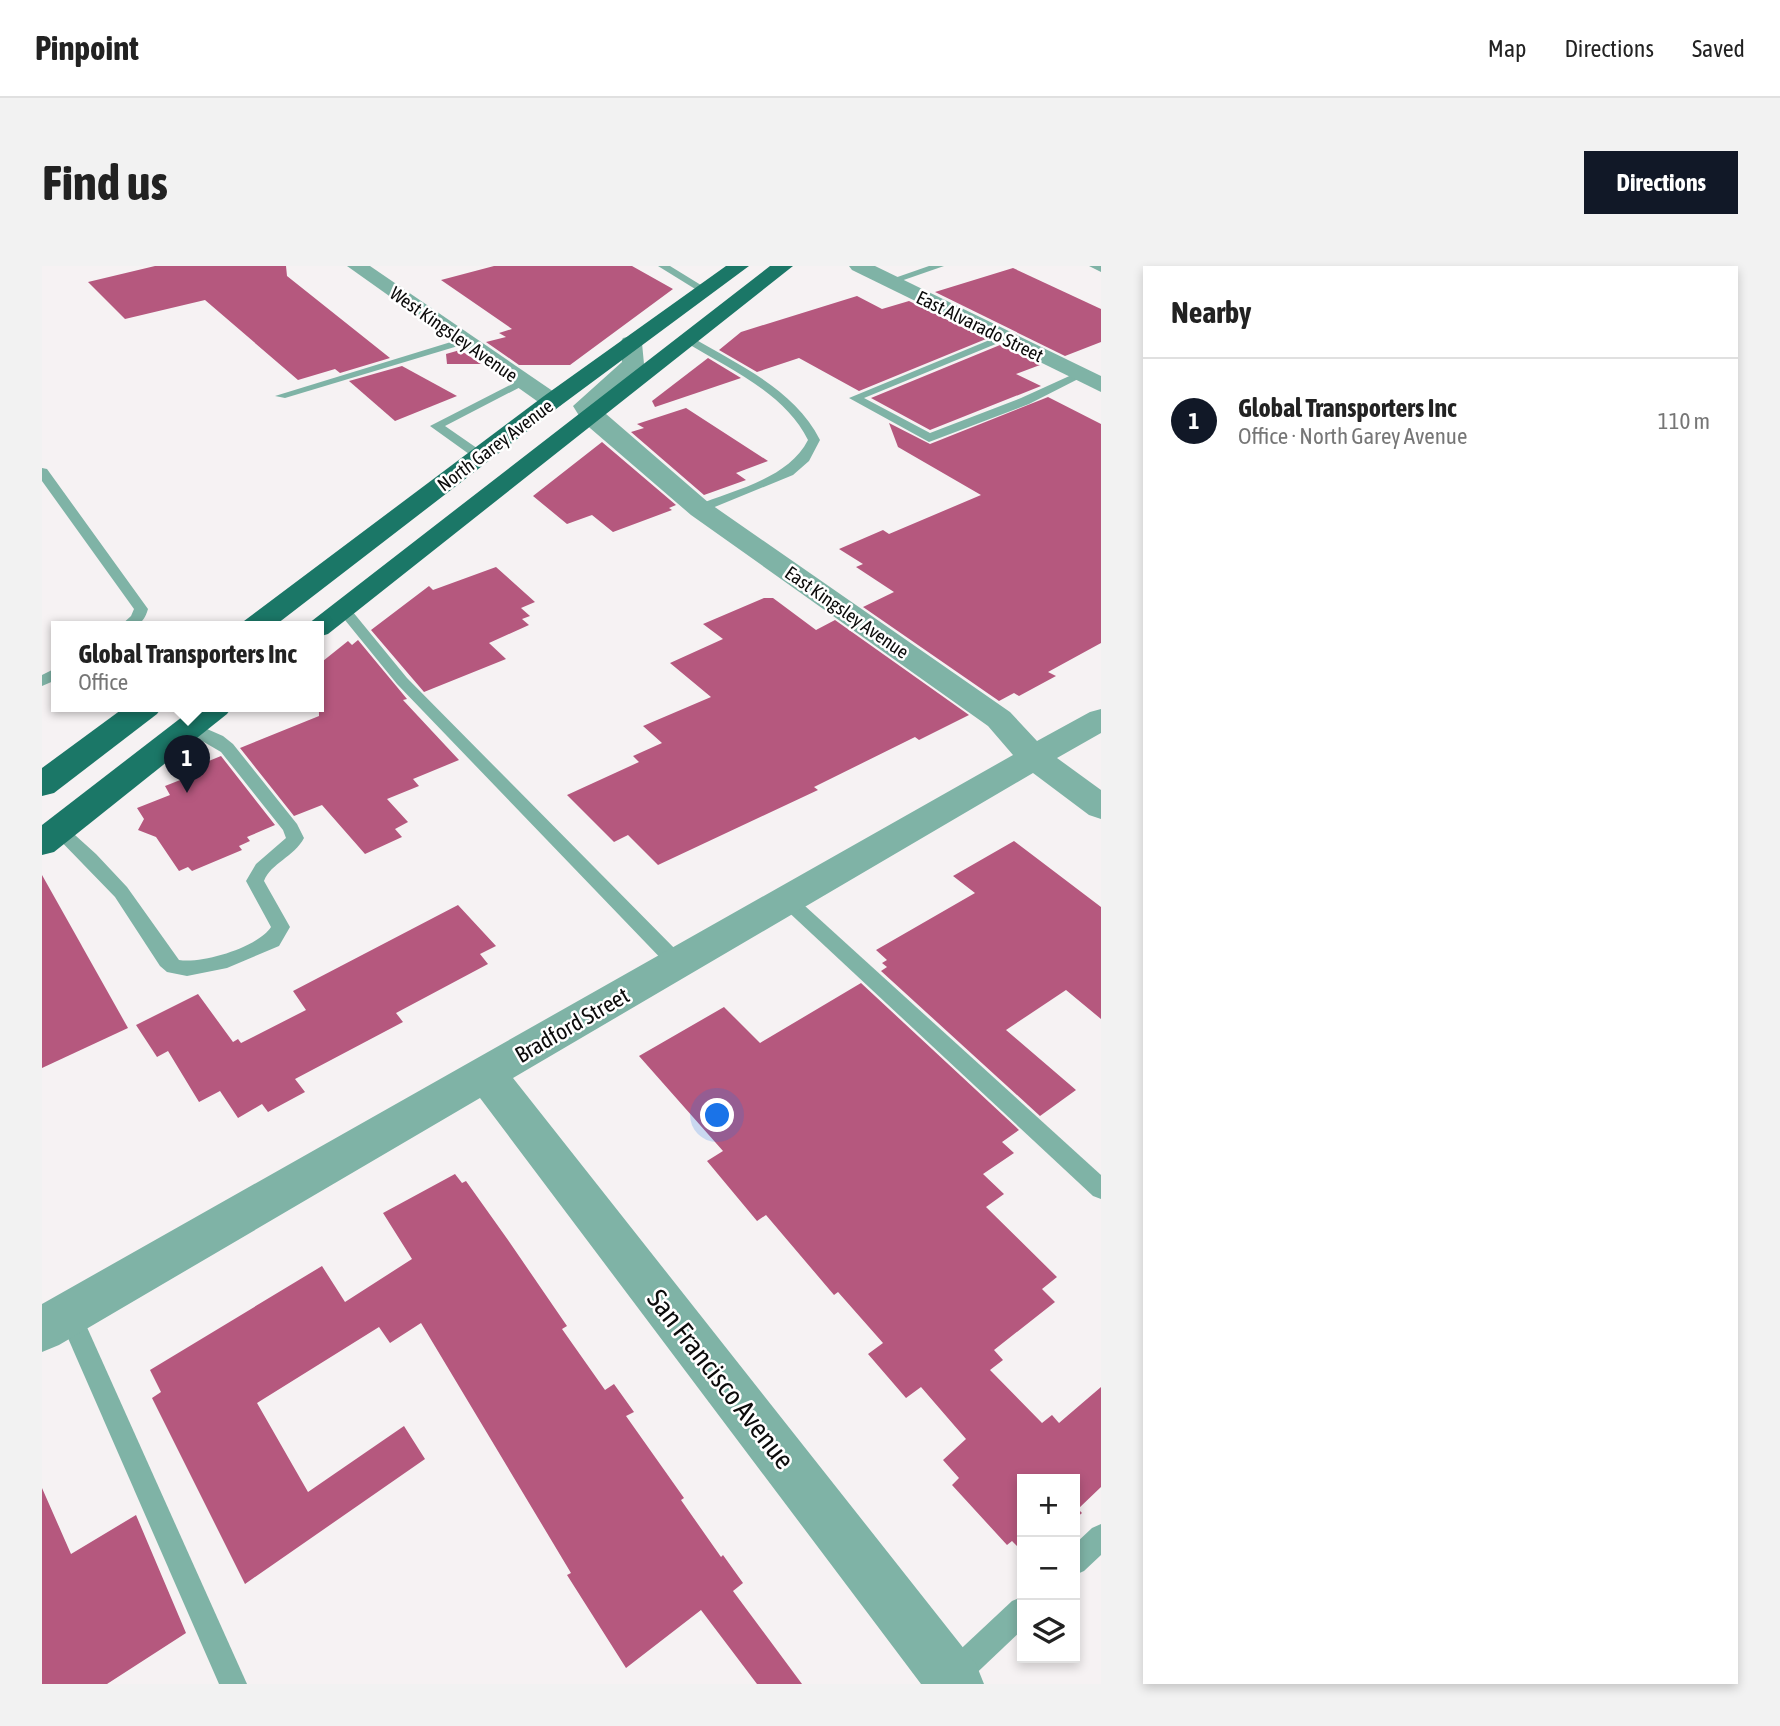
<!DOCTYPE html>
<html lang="en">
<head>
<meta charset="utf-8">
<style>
	:root { --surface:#fff; --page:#f2f2f2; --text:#222; --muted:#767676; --line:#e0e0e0; --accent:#111827 }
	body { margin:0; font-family:"Asap Condensed",sans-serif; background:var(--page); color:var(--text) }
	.controls { position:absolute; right:21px; bottom:21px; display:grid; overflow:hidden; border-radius:0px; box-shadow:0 4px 10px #0003 }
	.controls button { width:63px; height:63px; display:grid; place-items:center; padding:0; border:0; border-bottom:2px solid var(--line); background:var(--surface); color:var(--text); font:35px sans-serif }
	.you { position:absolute; left:676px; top:850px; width:24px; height:24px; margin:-18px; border:5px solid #fff; border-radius:50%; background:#1a73e8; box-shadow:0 0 0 10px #1a73e833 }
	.badge { display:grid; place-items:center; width:46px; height:46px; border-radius:50%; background:var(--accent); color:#fff; font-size:23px; font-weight:700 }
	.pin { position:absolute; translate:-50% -58px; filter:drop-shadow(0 2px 4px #0008) }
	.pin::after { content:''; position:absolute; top:37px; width:24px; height:21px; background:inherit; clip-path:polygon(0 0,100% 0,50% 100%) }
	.popup { position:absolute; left:9px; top:355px; width:273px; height:91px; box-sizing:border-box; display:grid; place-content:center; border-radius:0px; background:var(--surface); filter:drop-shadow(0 2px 5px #0005); font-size:23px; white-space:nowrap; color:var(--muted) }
	.popup b { font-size:26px; color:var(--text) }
	.popup::after { content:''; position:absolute; left:50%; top:100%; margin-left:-14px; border:14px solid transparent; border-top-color:var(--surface) }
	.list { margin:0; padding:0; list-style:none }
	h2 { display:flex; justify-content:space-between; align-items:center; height:91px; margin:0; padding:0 28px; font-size:30px }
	h2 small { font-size:23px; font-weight:400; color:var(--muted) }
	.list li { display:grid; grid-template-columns:46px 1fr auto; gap:21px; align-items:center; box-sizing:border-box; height:126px; padding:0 28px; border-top:2px solid var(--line) }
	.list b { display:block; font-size:26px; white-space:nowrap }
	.list p { margin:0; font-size:23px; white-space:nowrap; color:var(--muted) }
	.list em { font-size:23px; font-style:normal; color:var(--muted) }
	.icon { flex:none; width:38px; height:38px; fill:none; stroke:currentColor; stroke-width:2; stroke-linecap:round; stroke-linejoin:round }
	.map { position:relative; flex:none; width:1059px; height:1418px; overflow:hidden; border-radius:0px }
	header { display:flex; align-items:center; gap:42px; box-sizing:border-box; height:98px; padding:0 35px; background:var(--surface); border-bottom:2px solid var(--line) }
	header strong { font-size:33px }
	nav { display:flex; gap:38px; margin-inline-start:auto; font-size:24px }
	.intro { display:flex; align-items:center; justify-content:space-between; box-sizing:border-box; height:168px; padding:0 42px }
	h1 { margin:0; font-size:49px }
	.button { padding:18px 32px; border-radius:0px; background:var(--accent); color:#fff; font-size:24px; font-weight:700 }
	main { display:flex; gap:42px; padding:0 42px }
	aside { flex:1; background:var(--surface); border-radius:0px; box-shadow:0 4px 10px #0003 }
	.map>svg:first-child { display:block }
</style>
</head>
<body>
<header>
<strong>Pinpoint</strong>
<nav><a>Map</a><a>Directions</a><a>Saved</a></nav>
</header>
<div class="intro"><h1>Find us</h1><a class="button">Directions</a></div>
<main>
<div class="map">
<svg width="1059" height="1418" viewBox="0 0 1059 1418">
	<rect width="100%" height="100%" fill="#f6f2f3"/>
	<g fill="#b5587e">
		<path d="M113,0h131l1,10 103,82 -50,15 -5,-4 -37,11 -93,-80 -80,19 -37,-37z"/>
		<path d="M452,0h138l41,23 -103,76h-51l-33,-23 20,-5 -7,-4 13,-4 -71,-49z"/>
		<path d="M971,2l88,41v33l-36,14 -130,-64z"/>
		<path d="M815,30l25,13 27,-8 77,38 -127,52 -60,-33 -42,14 -38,-22 22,-18z"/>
		<path d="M958,79l40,20 -24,9 25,12 -111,44 -59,-32z"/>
		<path d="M418,84l21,14h-34l-1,-10z"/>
		<path d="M666,92l33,20 -86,29 -3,-6z"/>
		<path d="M360,100l55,30 -62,25 -46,-40z"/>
		<path d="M1006,131l53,27v219l-53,29 8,4 -37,20 -5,-3 -15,8 -136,-94 31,-15 -38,-25 7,-3 -24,-15 44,-19 6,4 92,-39 -83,-48 -9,-24 41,21z"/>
		<path d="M644,142l82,53 -32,12 10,7 -42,15 -73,-63 13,-4 -7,-4z"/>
		<path d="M560,176l74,63 -7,3 3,2 -59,22 -21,-17 -25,9 -34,-28z"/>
		<path d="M454,301l39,35 -14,6 9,8 -8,3 7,6 -40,18 17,16 -82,33 -53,-62 58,-44 4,4z"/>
		<path d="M722,332h9l43,32 19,-10 134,95 -50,25 -4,-3 -101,50 4,3 -160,75 -30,-30 -14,7 -47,-47 72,-33 -6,-6 29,-13 -19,-17 68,-29 -41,-34 53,-24 -20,-15z"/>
		<path d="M316,374l49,59 -4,1 56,60 -46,19 6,7 -32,13 21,23 -13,7 7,8 -37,17 -43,-49 -28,11 -54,-68 79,-32 -1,-51 30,-24 4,4z"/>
		<path d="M179,490l54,69 -28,12 3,4 -11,5 3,4 -50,21 -4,-4 -9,4 -23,-34 -18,-7 6,-11 -7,-11 33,-13 -5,-9 33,-13 -4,-6z"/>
		<path d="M972,575l87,66v112l-35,-29 -60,40 70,60 -36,26 -159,-145 6,-4 -5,-4 5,-3 -11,-10 99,-57 -22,-17z"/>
		<path d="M0,609l86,153 -86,40z"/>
		<path d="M416,639l38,41 -16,8 8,10 -92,49 7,9 -108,57 10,13 -37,20 -6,-8 -24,14 -18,-27 -21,11 -31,-51 -11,6 -21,-32 62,-31 35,48 5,-3 3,4 65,-33 -13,-19z"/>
		<path d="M819,717l158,147 -17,12 12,11 -31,21 21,20 -18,13 71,70 -15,12 13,13 -61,48 9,10 -13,10 52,53 10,-8 7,8 42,-36v100l-23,22 4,4 -7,6v-40h-53v72l-10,-10 -5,4 -55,-60 7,-7 -16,-18 23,-21 -45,-52 -15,11 -38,-44 15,-11 -45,-51 -4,3 -68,-80 -9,6 -50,-60 16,-10 -84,-95 85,-49 36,36z"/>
		<path d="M413,908l7,9 4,-2 42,59 59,86 -5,3 43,61 9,-6 20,28 -8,4 58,82 -3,2 40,57 2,-2 20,28 -10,8 69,93h-45l-56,-74 -75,58 -59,-93 4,-2 -150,-250 -31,20 -11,-16 -122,76 51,89 96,-66 21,33 -180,125 -93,-186 9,-6 -11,-22 172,-104 23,36 67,-43 -29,-46z"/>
		<path d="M0,1222l29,66 65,-39 50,118 -79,51h-65z"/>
	</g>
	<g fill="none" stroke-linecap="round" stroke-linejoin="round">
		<g fill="#7fb3a6" fill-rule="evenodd">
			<path d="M616,0h12l39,24 -9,2z"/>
			<path d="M887,0h15l-49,17 -9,-2z"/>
			<path d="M1047,0h12v6z"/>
			<path d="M962,68l4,1v4l-144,59 66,35 91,-35 55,-25 10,2 -57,29 -100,38 -80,-44z"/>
			<path d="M422,72l4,1v4l-183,55 -10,-2z"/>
			<path d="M643,72h8c46,27 102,52 127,102l-11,21 -16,14 -93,38 -5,-1v-6c39,-16 93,-27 113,-66 -23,-47 -80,-72 -123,-98z"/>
			<path d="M478,114l10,2 -85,44 39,27v6h-8l-46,-33z"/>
			<path d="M0,202l5,1 101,140c-5,17 -13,18 -29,18l12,-11 3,-7 -92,-128z"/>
			<path d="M301,339l5,1 59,72 278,281 3,5 -3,5 -7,2 -7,-2 -274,-285 -61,-75z"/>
			<path d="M14,402v12l-14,6v-11z"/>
			<path d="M149,456l32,14 10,8 64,80 7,14c-10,19 -33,25 -40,43l26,46 -11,19 -52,22 -40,8 -20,-4 -7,-6 -45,-69 -65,-67 9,-6 6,2 31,28 31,33 52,73c24,4 79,-13 92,-33l-25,-46 10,-17 30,-26 -3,-8 -62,-78 -36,-21 -2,-4z"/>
			<path d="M746,628l6,2 307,279v24l-8,-3 -311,-290 -3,-5 3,-5z"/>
			<path d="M27,1036l8,3 170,379h-28l-162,-371 4,-8z"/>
			<path d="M1059,1258v31l-17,16 -9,4v-31l17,-16z"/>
			<path d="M980,1331v33l-57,54h-35l4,-10 78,-73z"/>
		</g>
		<g fill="#7fb3a6" fill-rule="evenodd">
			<path d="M305,0h23l190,130 4,5 -4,5h-16z"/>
			<path d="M589,70l8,2 3,5 2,21 -46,43 111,96 301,209 27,29 53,-29 11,-3v24l-44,25 44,32v29l-12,-4 -56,-42 -520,305 463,586 8,20h-63l-441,-586 -421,247 -17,7v-48l971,-549 -25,-29 -297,-211 -108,-93 -10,-16 49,-44 -2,-19 3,-5z"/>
		</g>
		<path fill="#7fb3a6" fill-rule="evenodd" d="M807,0h26l226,110v16l-249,-122z"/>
		<g fill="#1b7767" fill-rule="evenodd">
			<path d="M684,0h23l-189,140 -287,221h-34l5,-6 300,-225z"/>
			<path d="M728,0h23l-465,368 -10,3v-10h-14z"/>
			<path d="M83,441h37l-5,7 -103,79 -12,3v-28z"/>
			<path d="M153,441h37l-5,7 -173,138 -12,3v-30z"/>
		</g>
	</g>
	<g text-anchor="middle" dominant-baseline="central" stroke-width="5" stroke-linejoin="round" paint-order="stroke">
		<g font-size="19" fill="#0c0b0b" stroke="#fff">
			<text transform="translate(938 60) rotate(26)">East Alvarado Street</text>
			<text transform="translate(412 68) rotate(35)">West Kingsley Avenue</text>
			<text transform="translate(453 179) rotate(-37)">North Garey Avenue</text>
			<text transform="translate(805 346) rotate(35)">East Kingsley Avenue</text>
		</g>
		<g font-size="23" fill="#0c0b0b" stroke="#fff">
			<text transform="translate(530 759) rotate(-30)">Bradford Street</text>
		</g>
		<g font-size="28" fill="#0c0b0b" stroke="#fff">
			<text transform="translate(679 1113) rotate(52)">San Francisco Avenue</text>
		</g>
	</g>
</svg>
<div class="controls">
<button>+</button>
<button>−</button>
<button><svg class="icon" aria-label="layers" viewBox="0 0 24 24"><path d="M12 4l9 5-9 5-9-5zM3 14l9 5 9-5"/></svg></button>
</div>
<div class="you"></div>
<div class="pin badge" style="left:145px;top:527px">1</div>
<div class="popup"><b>Global Transporters Inc</b>Office</div>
</div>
<aside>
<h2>Nearby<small></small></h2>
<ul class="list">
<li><span class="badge">1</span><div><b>Global Transporters Inc</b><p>Office · North Garey Avenue</p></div><em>110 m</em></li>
</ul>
</aside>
</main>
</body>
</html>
